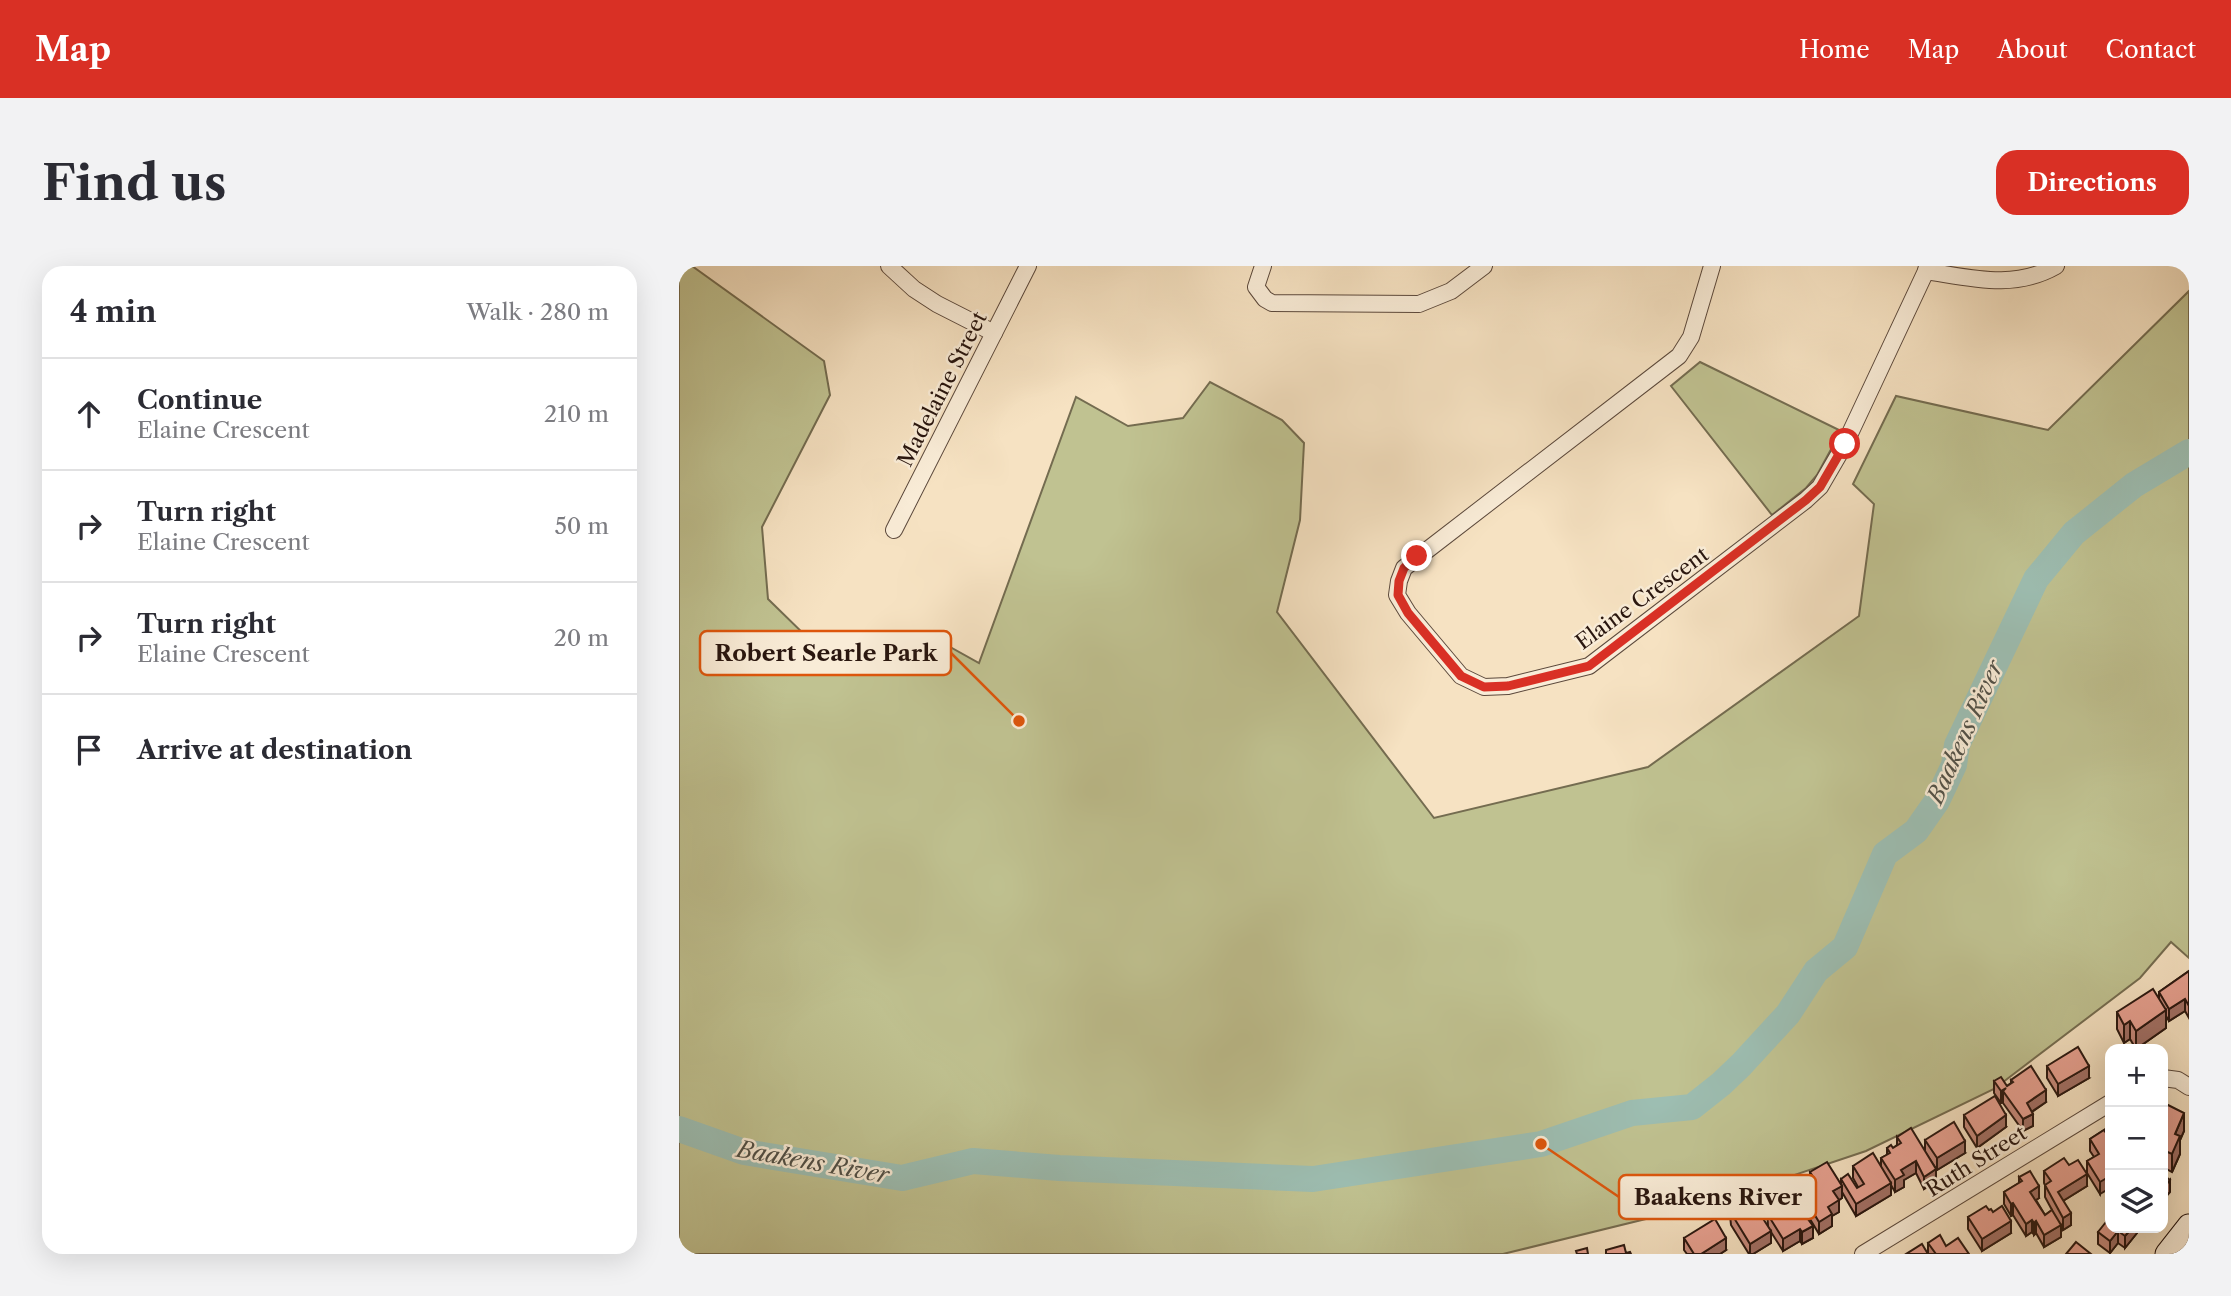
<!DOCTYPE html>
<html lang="en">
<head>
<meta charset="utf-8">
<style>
	:root { --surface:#fff; --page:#f2f2f3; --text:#2b2b33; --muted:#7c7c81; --line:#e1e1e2; --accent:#d93025 }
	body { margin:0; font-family:"Libre Caslon Text",serif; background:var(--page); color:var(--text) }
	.controls { position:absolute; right:21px; bottom:21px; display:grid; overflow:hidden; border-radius:14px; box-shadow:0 7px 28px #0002 }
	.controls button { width:63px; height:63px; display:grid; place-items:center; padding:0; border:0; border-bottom:2px solid var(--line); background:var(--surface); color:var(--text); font:35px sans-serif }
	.stop { position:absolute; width:21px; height:21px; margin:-16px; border:5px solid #d93025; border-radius:50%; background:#fff }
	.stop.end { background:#d93025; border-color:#fff; box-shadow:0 2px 7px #0008 }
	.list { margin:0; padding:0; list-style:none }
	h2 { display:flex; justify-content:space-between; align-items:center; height:91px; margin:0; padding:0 28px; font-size:30px }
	h2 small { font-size:23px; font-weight:400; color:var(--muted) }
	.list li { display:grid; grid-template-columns:46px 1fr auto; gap:21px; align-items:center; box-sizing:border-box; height:112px; padding:0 28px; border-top:2px solid var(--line) }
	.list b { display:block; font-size:26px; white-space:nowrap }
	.list p { margin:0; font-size:23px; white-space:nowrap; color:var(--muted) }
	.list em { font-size:23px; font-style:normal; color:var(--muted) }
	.icon { flex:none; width:38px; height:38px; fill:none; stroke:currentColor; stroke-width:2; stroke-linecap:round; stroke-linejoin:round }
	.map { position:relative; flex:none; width:1510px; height:988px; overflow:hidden; border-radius:21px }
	header { display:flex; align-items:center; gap:42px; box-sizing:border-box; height:98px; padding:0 35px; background:var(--accent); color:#fff }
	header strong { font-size:33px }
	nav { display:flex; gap:38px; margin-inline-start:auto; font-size:24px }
	.intro { display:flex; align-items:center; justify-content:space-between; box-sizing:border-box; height:168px; padding:0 42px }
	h1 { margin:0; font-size:49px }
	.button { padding:18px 32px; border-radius:21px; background:var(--accent); color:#fff; font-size:24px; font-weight:700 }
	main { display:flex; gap:42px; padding:0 42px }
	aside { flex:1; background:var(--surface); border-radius:21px; box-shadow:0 7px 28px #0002 }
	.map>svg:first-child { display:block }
</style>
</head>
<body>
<header>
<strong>Map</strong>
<nav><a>Home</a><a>Map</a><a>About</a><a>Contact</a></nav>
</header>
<div class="intro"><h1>Find us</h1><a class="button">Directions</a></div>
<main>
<aside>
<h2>4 min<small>Walk · 280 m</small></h2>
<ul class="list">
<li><svg class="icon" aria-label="ahead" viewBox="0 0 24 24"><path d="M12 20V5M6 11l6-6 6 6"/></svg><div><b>Continue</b><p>Elaine Crescent</p></div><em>210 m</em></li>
<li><svg class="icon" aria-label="right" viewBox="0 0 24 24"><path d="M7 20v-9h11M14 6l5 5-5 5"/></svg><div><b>Turn right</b><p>Elaine Crescent</p></div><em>50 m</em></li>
<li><svg class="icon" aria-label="right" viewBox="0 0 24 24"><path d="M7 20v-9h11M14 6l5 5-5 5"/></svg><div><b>Turn right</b><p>Elaine Crescent</p></div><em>20 m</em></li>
<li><svg class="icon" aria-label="arrive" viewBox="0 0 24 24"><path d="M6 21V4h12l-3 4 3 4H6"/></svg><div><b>Arrive at destination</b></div></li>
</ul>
</aside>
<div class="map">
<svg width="1510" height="988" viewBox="0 0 1510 988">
	<rect width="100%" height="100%" fill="#f6e2c2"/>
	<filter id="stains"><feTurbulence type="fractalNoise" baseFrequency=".00286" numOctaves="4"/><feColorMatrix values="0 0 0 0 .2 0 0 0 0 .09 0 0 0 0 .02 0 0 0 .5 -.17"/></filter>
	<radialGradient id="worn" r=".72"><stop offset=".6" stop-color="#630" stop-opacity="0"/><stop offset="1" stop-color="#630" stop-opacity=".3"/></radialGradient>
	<g fill="#c0c291" stroke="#746c50" stroke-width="2">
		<path d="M0,0h13l132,95 6,34 -68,132 6,72 47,46 79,29 31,-41 54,30 97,-266 52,29 55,-8 27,-36 72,38 22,23 -4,77 -23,92 157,206 214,-51 211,-151 15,-112 -21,-20 43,-88 152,34 141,-139v667l-18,-16 -31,36 -146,111 -128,62 -155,52 -208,51h-824z"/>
		<path d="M1021,96l141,69 -24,44 -11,13 -34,27 -101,-129z"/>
	</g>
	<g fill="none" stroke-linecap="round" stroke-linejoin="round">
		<path stroke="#9dbeb2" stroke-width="26" d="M0,863l65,23 158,26 71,-17 86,7 254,11 228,-35 91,-31 60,-6 29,-23 20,-19 47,-51 28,-43 29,-24 40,-93 31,-23 21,-30 17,-36 3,-20 79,-166 38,-46 60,-48 55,-33"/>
		<defs>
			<g id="street">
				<path d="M210,0l25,23 23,15 57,29"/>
				<path d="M584,0l-7,21 9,12 7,4 147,1 32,-13 33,-25"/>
				<path d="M1033,0l-21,71 -12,19 -275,212 -5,13 -2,14 11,18 53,63 23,11 24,-1 81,-20 217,-166 14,-13 25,-43 81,-173 1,-5"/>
				<path d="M1247,5c46,7 88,19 130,-5"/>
				<path d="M215,264l134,-264"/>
				<path d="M1484,812l15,2 11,7"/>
				<path d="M1184,988l247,-151"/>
			</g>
			<path id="secondary" d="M1488,988l22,-28"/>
		</defs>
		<use href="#street" stroke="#5c493c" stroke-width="18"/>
		<use href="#secondary" stroke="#29160f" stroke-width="25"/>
		<use href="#street" stroke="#f9ecd7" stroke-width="16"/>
		<use href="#secondary" stroke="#f9ecd7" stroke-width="23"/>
	</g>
	<g fill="#c78a7c" stroke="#29160f" stroke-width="2">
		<path d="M1510,705v47l-4,-7 -16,10 -3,-5v12l-30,21 -6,-10 -6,4 -7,-14v-17l42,-14v-6z"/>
		<path d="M1368,800l42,12 -31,18 -11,-18z"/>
		<path d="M1332,814l35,22 -14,10 1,14 -10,5 -20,-28v-1l-2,1 -7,-10v-12l13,5 4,-3z"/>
		<path d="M1484,846l21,19 -4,9v14l-8,18 -9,-5z"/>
		<path d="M1285,849l42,12 -29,21 -13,-21z"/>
		<path d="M1425,864l-4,64 -13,-21v-12l7,-4 -4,-6v-12z"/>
		<path d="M1218,871l39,44 -12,8 -8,-16 -12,7v7l-9,5 -4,-7v10l-35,21 -14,-24v6l-3,2v12l-7,4v10l-13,8 -12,-20 -2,1 8,23 -11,6 -2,-3 -17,10 -12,-19v11l-18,11h-4l-18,-29 -2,-20 39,21 -1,-17 16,-3 7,6 9,-5 -1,-2v-12l12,-9v-12l31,13v-6l16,9 1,-1 -5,-9v-12l28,1v-9l6,-3v-7h6l4,-3z"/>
		<path d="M1246,874l40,13 -28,17 -12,-18z"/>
		<path d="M1390,899l18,21 -24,15 8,24 -8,5 -2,-4v11l-17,10 -8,-14 -2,2 -2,-3 -6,4 -13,-21 -2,1 -7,-12v-12l15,-9v-6l20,21 -3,2 9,15 7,-5 -7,-13v-12l-1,-2v-12z"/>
		<path d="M1310,944l22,23 -29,18 -14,-22v-12z"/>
		<path d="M1458,962v5l-12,15 -7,-5 -8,10 -12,-9v-12z"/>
		<path d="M1005,972l42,12 -6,4h-33l-3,-4z"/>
		<path d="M1249,977l18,3 23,8h-41z"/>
	</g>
	<g fill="#a27065" stroke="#29160f" stroke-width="2">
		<path d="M1506,733v12l-16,10v-12z"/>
		<path d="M1487,744v18l-30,21v-18z"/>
		<path d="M1451,755v18l-6,4v-18z"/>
		<path d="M1410,800v12l-31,18v-12z"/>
		<path d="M1327,822l-3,3v11l-2,1v-12z"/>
		<path d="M1367,824v12l-19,13v-12z"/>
		<path d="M1505,847v18l-4,9v14l-8,18v-18l3,-20z"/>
		<path d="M1354,848v12l-10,5v-12z"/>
		<path d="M1327,849v12l-29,21v-12z"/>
		<path d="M1286,875v12l-28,17v-12z"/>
		<path d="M1237,895v12l-12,7v7l-9,5v-12l6,-10z"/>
		<path d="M1431,900v22l-10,6v-12z"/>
		<path d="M1257,903v12l-12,8v-12z"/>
		<path d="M1408,908v12l-29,18v-12z"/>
		<path d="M1491,914v12l-7,8v-12z"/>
		<path d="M1212,917v12l-35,21v-12z"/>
		<path d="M1163,920v12l-3,2v12l-7,4v10l-13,8v-12l14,-31z"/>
		<path d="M1360,920v12l-9,6v-12z"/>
		<path d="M1128,936v12l-2,2v-12z"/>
		<path d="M1334,937v12l-2,1v-12z"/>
		<path d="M1392,947v12l-8,5v-12z"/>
		<path d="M1353,954v12l-6,4v-12z"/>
		<path d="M1332,955v12l-29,18v-12z"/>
		<path d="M1357,955v12l-2,2v-12z"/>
		<path d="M1382,959v12l-17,10v-12z"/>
		<path d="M1134,960v12l-11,6v-12z"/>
		<path d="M1453,962h5v5l-12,15v-12z"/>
		<path d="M1121,963v12l-17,10v-12z"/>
		<path d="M1092,965v12l-18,11h-3v-10z"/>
		<path d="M1439,965v12l-8,10v-12z"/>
		<path d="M1047,972v12l-6,4h-19z"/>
	</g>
	<g fill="#e7a090" stroke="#29160f" stroke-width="2">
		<path d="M1510,705v35l-4,-7 -16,10 -10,-17z"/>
		<path d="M1474,723l13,21 -30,21 -6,-10 -6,4 -7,-13z"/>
		<path d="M1399,781l11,19 -31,18 -11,-18z"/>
		<path d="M1352,800l15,24 -19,13 6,11 -10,5 -20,-28 3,-3 -5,3 -7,-10 7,-4 6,9 6,-4 -2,-2z"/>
		<path d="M1316,830l11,19 -29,21 -13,-21z"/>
		<path d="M1487,838l18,9 -9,21 5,2 -8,18 -9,-4v-38z"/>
		<path d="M1275,856l11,19 -28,17 -12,-18z"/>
		<path d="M1232,862l25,41 -12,8 -8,-16 -15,9 3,5 -9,5 -14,-22 9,-5 -3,-5 4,-3 2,3 8,-5 -4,-6z"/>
		<path d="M1425,864l2,3 4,-2v45l-10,6 -13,-21 12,-7 -9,-15z"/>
		<path d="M1194,887l18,30 -35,21 -15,-25 7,-5 9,14 7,-4 -11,-18z"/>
		<path d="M1385,892l5,7 9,-5 9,14 -29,18 13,21 -8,5 -18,-33 6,-4 -7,-10z"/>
		<path d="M1148,896l15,24 -9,5 6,9 -11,7 4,7 -13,8 -12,-20 -2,2 -7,-11 17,-13 -5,-8z"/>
		<path d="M1351,905l9,15 -9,6 15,23 7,-5 9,15 -17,10 -8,-14 -2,2 -2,-3 -6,4 -13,-21 -2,1 -7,-12 18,-11 -3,-4z"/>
		<path d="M1484,909l7,5 -7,8z"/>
		<path d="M1067,929l4,6 1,-1 20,31 -21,13 -19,-31 2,-2 -4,-6z"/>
		<path d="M1101,935l3,5 3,-2 4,8 9,-5 14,19 -11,6 -2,-3 -17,10 -15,-24 2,-2 -3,-4z"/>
		<path d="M1307,940l3,4 2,-1 2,3 9,-6 9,15 -29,18 -14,-22z"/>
		<path d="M1431,951v11h22l-7,8 -7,-5 -8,10 -12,-9z"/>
		<path d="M1036,953l11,19 -25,16h-7l-10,-16z"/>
		<path d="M1261,969l6,11 12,-8 11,16h-33l-8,-11z"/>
		<path d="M1397,976l15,12h-25z"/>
		<path d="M1243,978l6,10h-22z"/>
		<path d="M945,979l2,8 4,-1 1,2h-25v-4z"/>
		<path d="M908,982l1,6h-11l-1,-3z"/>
	</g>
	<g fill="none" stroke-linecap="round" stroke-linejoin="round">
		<path stroke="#d93025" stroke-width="9" d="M738,290l-13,12 -5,13 -1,14 10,18 53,63 23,11 24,-1 81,-20 217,-166 14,-13 25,-43"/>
	</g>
	<g text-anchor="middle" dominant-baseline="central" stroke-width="5" stroke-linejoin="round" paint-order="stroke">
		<g font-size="21" fill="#29160f" stroke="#f9ecd7">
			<text transform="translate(263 123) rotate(-63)">Madelaine Street</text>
			<text transform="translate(963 332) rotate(-36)">Elaine Crescent</text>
			<text transform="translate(1297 895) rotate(-32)">Ruth Street</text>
		</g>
		<g font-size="23" font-style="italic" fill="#525148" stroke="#f9ecd7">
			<text transform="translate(1286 466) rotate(-66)">Baakens River</text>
			<text transform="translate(134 896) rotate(10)">Baakens River</text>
		</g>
	</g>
	<path fill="none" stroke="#de560c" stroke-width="2.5" d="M340 455L272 387M862 878L940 931"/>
	<g fill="#de560c" stroke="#f9ecd7" stroke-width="2.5">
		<circle cx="340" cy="455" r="7"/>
		<circle cx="862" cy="878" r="7"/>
	</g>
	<g fill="#f9ecd7" stroke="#de560c" stroke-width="2.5">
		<rect x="21" y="365" width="251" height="44" rx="7"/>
		<rect x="940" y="909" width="197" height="44" rx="7"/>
	</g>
	<g font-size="23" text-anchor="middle" font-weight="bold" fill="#29160f">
		<text x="147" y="395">Robert Searle Park</text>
		<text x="1039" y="939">Baakens River</text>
	</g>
	<rect width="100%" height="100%" filter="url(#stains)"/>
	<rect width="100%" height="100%" fill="url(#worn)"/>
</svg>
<div class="controls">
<button>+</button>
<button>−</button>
<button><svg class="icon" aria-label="layers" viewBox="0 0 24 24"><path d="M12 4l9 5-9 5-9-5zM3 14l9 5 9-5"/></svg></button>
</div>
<div class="stop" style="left:1166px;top:178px"></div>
<div class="stop end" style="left:738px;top:290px"></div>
</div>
</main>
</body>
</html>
